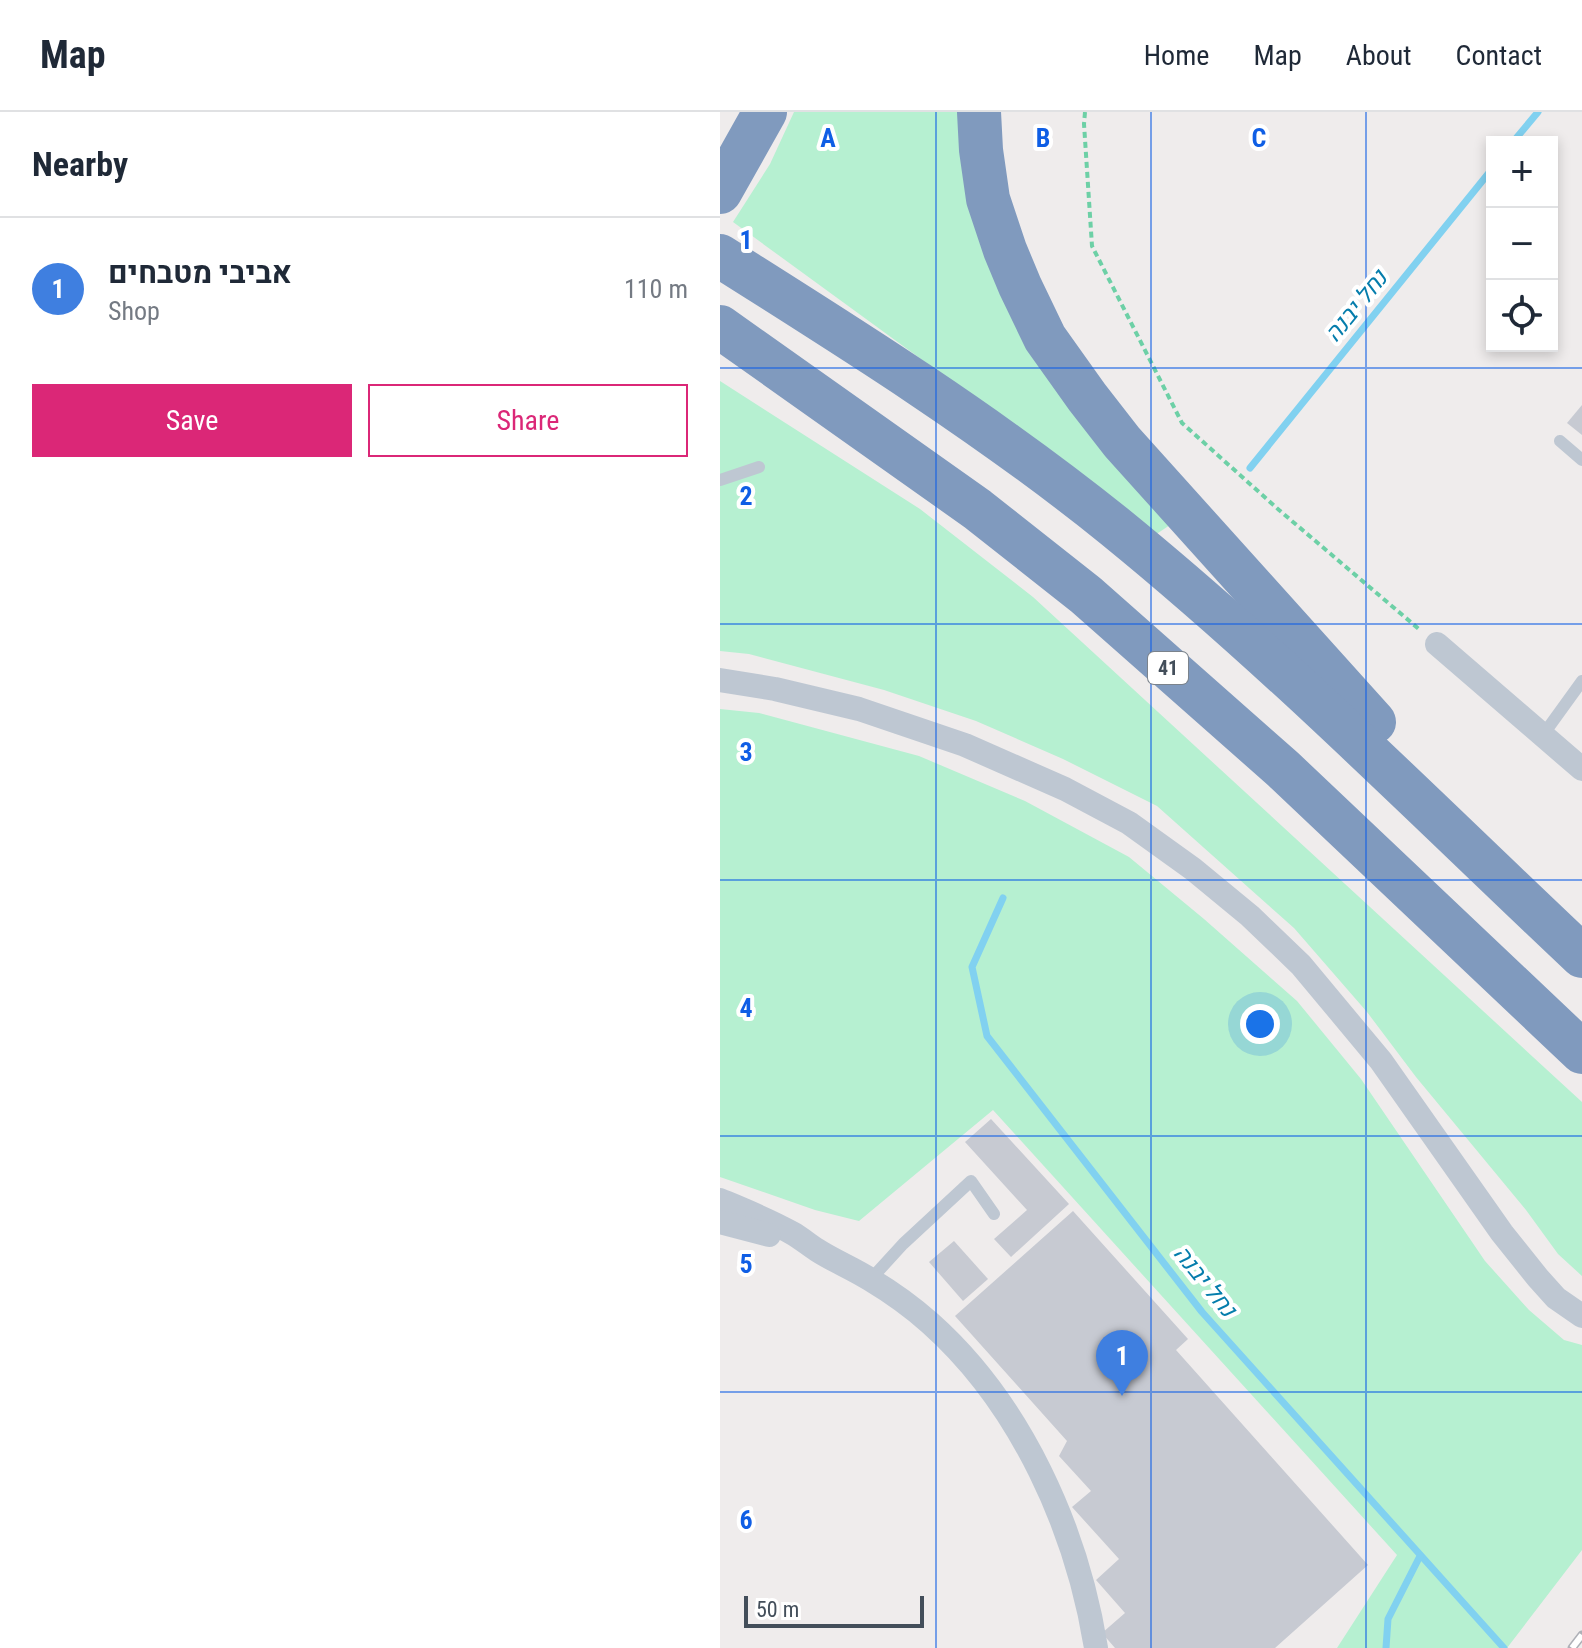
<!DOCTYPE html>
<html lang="en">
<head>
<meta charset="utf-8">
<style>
	:root { --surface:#fff; --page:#f6f6f7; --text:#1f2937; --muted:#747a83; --line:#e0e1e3; --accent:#db2777 }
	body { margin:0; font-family:"Roboto Condensed",Heebo,sans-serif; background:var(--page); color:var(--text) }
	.controls { position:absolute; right:24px; top:24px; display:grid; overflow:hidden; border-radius:0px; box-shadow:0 4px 12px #0003 }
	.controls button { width:72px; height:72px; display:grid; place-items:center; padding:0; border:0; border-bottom:2px solid var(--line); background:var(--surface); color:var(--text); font:40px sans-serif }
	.scale { position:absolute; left:24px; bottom:20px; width:180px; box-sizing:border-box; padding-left:8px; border:4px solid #434e5a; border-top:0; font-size:22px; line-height:28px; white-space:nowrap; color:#434e5a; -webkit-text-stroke:6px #fff; paint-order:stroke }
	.you { position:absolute; left:540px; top:912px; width:28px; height:28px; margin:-20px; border:6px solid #fff; border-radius:50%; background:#1a73e8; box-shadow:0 0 0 12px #1a73e833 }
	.badge { display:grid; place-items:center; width:52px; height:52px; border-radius:50%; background:var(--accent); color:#fff; font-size:26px; font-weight:700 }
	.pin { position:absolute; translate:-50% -66px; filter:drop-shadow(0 2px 4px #0008) }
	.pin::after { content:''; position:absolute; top:42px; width:28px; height:24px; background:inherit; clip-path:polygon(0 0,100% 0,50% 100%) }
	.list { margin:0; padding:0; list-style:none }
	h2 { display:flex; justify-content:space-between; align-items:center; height:104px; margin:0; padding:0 32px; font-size:34px }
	h2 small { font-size:26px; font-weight:400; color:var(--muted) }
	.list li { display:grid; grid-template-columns:52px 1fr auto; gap:24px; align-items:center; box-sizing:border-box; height:144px; padding:0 32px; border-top:2px solid var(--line) }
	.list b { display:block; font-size:30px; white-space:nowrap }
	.list p { margin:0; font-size:26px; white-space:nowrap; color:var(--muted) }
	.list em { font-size:26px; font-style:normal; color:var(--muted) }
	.actions { display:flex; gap:16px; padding:24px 32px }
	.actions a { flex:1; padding:18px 0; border:2px solid var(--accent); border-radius:0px; text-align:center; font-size:28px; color:var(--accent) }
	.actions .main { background:var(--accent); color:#fff }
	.icon { flex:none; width:44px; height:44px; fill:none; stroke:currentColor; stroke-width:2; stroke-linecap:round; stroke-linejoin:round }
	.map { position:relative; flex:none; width:862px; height:1536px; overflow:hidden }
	header { display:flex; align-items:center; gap:48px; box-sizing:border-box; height:112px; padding:0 40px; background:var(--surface); border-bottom:2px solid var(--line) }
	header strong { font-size:38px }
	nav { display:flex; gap:44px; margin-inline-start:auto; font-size:28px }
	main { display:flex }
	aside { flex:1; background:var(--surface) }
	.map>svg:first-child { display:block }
</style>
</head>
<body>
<header>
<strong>Map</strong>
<nav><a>Home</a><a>Map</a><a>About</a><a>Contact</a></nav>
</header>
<main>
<aside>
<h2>Nearby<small></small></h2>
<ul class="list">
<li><span class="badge" style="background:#3f7fe0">1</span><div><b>אביבי מטבחים</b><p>Shop</p></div><em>110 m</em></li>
</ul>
<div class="actions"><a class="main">Save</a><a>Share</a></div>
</aside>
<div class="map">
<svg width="862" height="1536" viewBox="0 0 862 1536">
	<rect width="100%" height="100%" fill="#efecec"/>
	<g fill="#b6f0d1">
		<path d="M74,0h169l11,78 202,331 -24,16 -131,-105 -288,-210 37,-58z"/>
		<path d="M0,269l200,128 113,88 549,505v174l-24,-22 -32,-44 -110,-133 -49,-65 -73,-84 -137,-122 -94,-47 -87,-38 -92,-31 -135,-36 -29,-3z"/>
		<path d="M0,597l39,4 160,43 106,45 104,56 75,62 93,82 64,78 124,182 44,49 35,30 18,5v205l-75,98h-170l60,-93 -404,-445 -134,111 -44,-11 -95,-33z"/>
	</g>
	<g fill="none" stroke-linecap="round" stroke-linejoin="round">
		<g stroke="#81d1f0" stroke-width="7">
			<path d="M793,30l25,-30"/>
			<path d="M530,356l242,-299"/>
			<path d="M283,786l-31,69 15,69 215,276 302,336"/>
			<path d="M666,1536l2,-29 32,-63"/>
		</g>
	</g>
	<g fill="#c7cad2">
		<path d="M862,293v30l-15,-12z"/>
		<path d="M271,1007l78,85 -58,53 -17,-18 33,-29 -62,-68z"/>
		<path d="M353,1099l115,128 -12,11 192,215 -93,83h-160l-13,-15 23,-20 -29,-33 23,-21 -47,-52 19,-16 -32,-35 8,-15 -112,-125z"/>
		<path d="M234,1129l34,38 -25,22 -34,-39z"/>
	</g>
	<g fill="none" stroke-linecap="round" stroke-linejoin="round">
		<path stroke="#6dd0a6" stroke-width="4" stroke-dasharray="6 4" stroke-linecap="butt" d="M365,0l-1,12 8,122 90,177 97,87 141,120"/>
		<g stroke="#bec7d2" stroke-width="12">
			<path d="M840,329l22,19"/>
			<path d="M0,368l39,-13"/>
			<path d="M823,623l39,-54"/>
			<path d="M151,1167l32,-35 68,-63 23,33"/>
		</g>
		<g stroke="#bec7d2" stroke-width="24">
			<path d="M717,532l145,125"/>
			<path d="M0,568l55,9 84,20 106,36 100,44 64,34 64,46 57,47 51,49 80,96 121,172 36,45 18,20 26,18"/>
			<path d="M0,1088c24,10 49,20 72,33 9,5 17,12 25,17 17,11 37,19 54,30 20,12 41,27 59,43 91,81 147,206 166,325"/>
			<path d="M0,1110l49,13"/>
		</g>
		<g stroke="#809abe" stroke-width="44">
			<path d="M259,0l2,38 7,49 17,51 15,36 25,52 42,59 35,45 252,280"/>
			<path d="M0,80l45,-80"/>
			<path d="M0,144c135,85 270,170 394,270 165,134 314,285 468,430"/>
			<path d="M0,215l257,182 109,86 197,174 299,283"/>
		</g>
		<defs>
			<path id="rail" d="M852,1536l10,-13"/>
		</defs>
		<use href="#rail" stroke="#aeb0b7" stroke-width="9"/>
		<use href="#rail" stroke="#fff" stroke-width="6" stroke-dasharray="18" stroke-linecap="butt"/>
	</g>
	<path fill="none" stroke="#0f5ee5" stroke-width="2" stroke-opacity="0.55" d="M216,0v1536M431,0v1536M646,0v1536M0,256h862M0,512h862M0,768h862M0,1024h862M0,1280h862"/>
	<g text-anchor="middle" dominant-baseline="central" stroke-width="8" stroke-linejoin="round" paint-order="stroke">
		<rect fill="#fff" stroke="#7b838c" stroke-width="2" x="428" y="540" width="40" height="32" rx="6"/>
		<g font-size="20" font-weight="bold" fill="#434e5a">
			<text x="448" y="556">41</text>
		</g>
		<g font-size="24" font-style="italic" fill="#057dac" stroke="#fff">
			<text transform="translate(636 194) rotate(-51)">נחל יבנה</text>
			<text transform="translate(485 1169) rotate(51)">נחל יבנה</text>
		</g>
	</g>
	<g font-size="26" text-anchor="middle" font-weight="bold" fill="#0f5ee5" stroke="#fff" stroke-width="8" stroke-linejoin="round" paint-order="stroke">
		<text x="108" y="35">A</text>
		<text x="323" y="35">B</text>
		<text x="539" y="35">C</text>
		<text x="26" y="137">1</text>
		<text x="26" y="393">2</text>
		<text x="26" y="649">3</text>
		<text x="26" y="905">4</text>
		<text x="26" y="1161">5</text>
		<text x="26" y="1417">6</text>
	</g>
</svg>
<div class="controls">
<button>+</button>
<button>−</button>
<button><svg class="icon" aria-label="locate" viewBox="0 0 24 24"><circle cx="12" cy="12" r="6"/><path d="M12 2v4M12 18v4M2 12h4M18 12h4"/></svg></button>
</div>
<div class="scale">50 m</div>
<div class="you"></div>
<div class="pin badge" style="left:402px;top:1284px;background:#3f7fe0">1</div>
</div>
</main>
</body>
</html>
